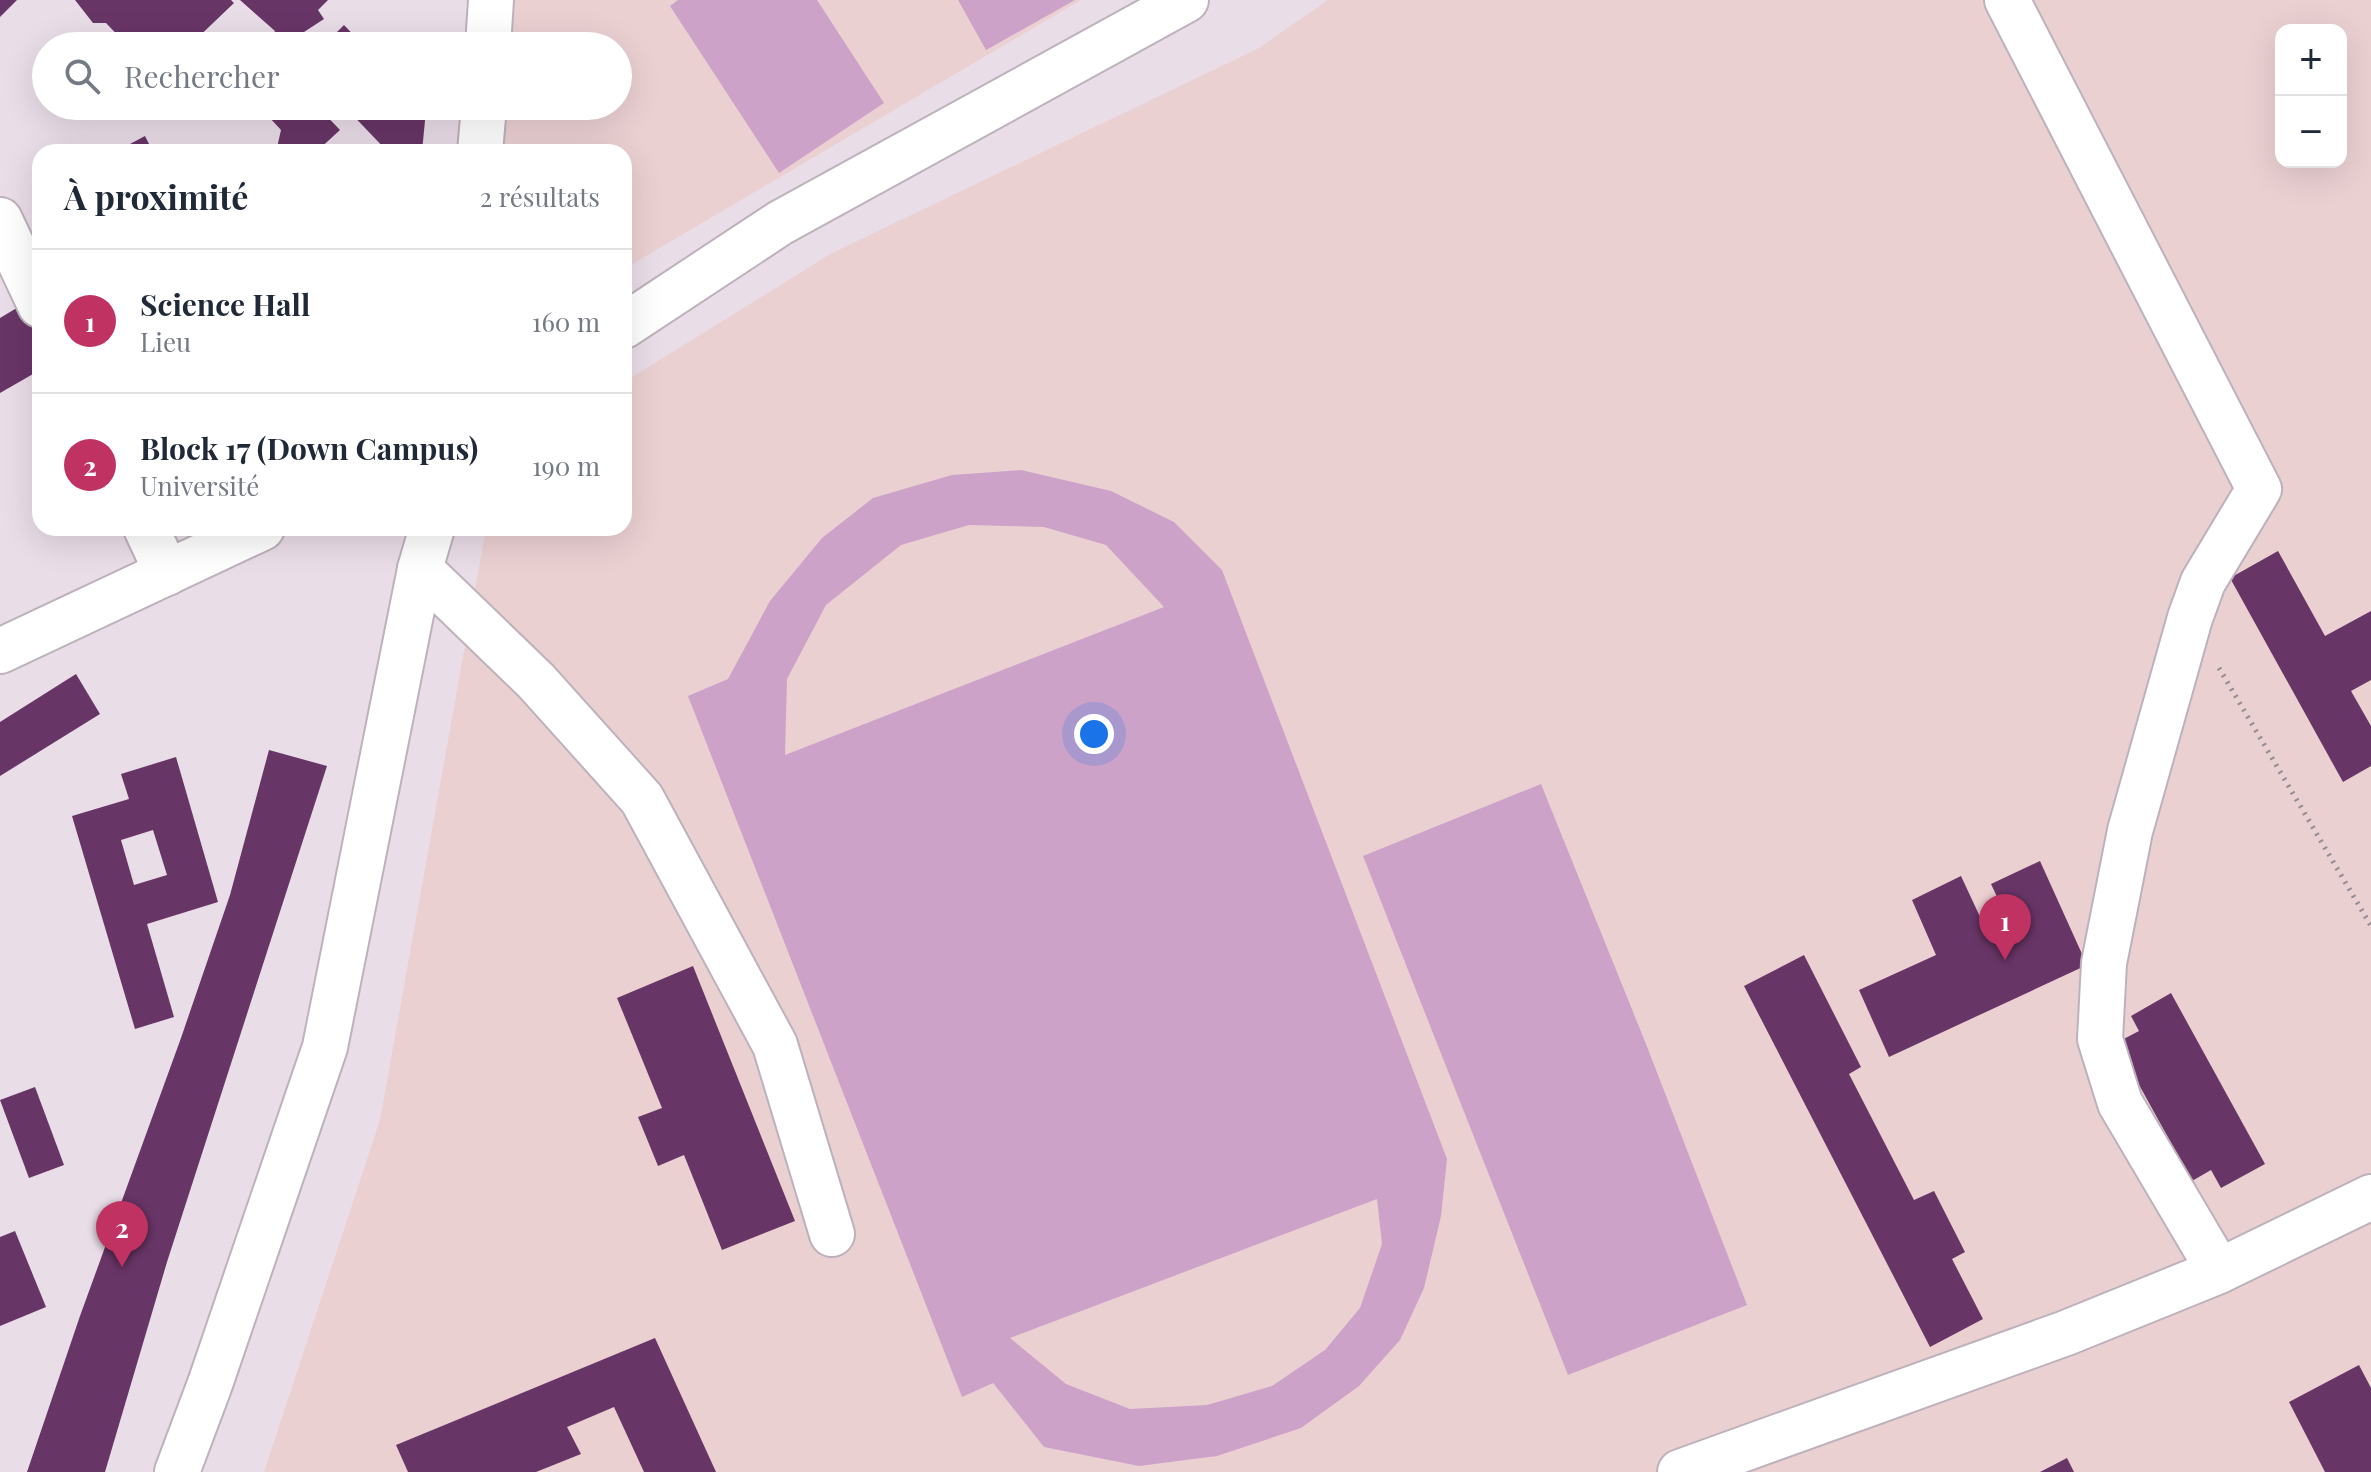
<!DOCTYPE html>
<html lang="fr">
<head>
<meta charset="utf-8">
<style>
	:root { --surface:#fff; --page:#f2f2f3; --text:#1f2937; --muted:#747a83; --line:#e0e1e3; --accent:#bf3262 }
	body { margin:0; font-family:"Playfair Display",serif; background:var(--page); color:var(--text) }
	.controls { position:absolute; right:24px; top:24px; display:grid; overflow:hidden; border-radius:16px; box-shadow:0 8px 32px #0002 }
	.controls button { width:72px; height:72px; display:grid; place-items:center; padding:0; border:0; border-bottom:2px solid var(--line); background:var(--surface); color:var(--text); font:40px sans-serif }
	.you { position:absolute; left:1094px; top:734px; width:28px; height:28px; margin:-20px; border:6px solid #fff; border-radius:50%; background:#1a73e8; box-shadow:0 0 0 12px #1a73e833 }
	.badge { display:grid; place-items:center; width:52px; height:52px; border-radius:50%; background:var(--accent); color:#fff; font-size:26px; font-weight:700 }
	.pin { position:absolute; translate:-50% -66px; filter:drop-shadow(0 2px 4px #0008) }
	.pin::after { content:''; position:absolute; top:42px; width:28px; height:24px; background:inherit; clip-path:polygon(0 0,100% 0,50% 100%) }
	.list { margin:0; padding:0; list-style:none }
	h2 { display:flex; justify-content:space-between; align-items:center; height:104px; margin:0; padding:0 32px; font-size:34px }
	h2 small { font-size:26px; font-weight:400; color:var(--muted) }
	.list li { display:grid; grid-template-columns:52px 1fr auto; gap:24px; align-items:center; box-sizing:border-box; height:144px; padding:0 32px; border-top:2px solid var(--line) }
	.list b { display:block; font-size:30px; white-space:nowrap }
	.list p { margin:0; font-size:26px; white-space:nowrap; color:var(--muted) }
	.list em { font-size:26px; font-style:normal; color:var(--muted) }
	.icon { flex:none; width:44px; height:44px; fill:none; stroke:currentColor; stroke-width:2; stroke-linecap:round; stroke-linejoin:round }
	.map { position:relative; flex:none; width:2371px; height:1472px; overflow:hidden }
	.search { position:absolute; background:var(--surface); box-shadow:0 8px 32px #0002; left:32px; top:32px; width:600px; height:88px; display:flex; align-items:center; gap:20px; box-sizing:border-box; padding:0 28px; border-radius:44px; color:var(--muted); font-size:30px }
	.panel { position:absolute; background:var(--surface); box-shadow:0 8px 32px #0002; left:32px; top:144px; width:600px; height:392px; border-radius:24px }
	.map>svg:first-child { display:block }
</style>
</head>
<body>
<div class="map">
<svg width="2371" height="1472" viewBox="0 0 2371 1472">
	<rect width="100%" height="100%" fill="#e9dde8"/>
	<g fill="#ebd0d2" fill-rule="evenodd">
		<path d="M470,0h611l-457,269v-117h-141l-4,-46h139v-60h-144z"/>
		<path d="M1328,0h1043v1472h-2107l116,-352 106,-592h138v-146l208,-129 427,-205zM2281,30h60v132h-60z"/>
	</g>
	<g fill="#cca2c9" fill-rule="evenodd">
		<path d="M678,0h139l67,103 -105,70 -109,-167z"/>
		<path d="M958,0h117l-89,50z"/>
		<path d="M1021,470l90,21 63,31 48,48 225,589 -6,57 -17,72 -24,52 -41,46 -58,42 -84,28 -78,10 -95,-19 -51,-64 -31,14 -274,-701 40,-17 42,-78 52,-63 51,-40 79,-23zM969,525l75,2 62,18 58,62 -379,148 2,-76 39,-74 75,-60zM1377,1199l5,45 -22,64 -35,42 -53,36 -65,19 -77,4 -64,-25 -56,-46z"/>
		<path d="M1541,784l105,260 101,261 -179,70 -205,-519z"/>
	</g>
	<g fill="#683567" fill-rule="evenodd">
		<path d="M0,0h17l-17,17z"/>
		<path d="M75,0h156l3,3 -45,43h-61l-22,-23h-13z"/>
		<path d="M240,0h88l-10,10 6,9 -20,13 -7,14h-18l-9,-4 5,-11z"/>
		<path d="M344,25l20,21h-41z"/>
		<path d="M281,106h36l23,24 -24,22h-40l5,-22 -12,-13z"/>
		<path d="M344,106h78l4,4 -4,42h-34z"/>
		<path d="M145,136l8,16h-38z"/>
		<path d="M20,306l20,35v29l-40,23v-75z"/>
		<path d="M2278,551l47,85 46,-25v69l-20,11 20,35v40l-28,16 -113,-204z"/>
		<path d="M76,674l24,40 -100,62v-54z"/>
		<path d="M269,750l58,16 -160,496 -62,210h-78l53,-156 101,-278 49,-143z"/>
		<path d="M176,757l42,145 -71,22 27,93 -39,12 -63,-213 57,-17 -8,-25zM153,830l14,45 -33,10 -13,-45z"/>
		<path d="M2040,861l47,104 -198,92 -30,-67 77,-35 -24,-55 49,-24 27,58 22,-10 -19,-40z"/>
		<path d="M1804,955l57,112 -12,7 65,126 20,-9 31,61 -13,7 31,60 -53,28 -186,-361z"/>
		<path d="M693,966l102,255 -73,29 -38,-95 -26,11 -20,-49 24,-9 -45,-110z"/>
		<path d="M2171,993l94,171 -44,24 -10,-18 -19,11 -76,-138 23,-12 -8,-15z"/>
		<path d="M35,1087l29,78 -35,13 -29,-78z"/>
		<path d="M15,1231l31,76 -46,19v-89z"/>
		<path d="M655,1338l61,134h-72l-30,-65 -47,20 14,27 -45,18h-128l-12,-27z"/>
		<path d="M2359,1365l12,23v84h-46l-36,-70z"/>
		<path d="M2067,1458l7,14h-34z"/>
	</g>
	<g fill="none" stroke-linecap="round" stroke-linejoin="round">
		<defs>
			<g id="minor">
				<path d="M2007,0l252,489 -56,93 -13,36 -60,213 -26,132 -4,76 20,64 99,168"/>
				<path d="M488,46l3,-46"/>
				<path d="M480,152l4,-46"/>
				<path d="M0,220l40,85"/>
				<path d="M624,326l156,-103 406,-223"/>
				<path d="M146,528l21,45"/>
				<path d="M420,569l116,112 106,118 133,246 57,189"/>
				<path d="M0,651l262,-123"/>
				<path d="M177,1472l33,-88 115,-337 95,-478 12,-41"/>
				<path d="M1680,1472l386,-139 153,-62 152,-74"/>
			</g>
		</defs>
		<use href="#minor" stroke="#bdb2bc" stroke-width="48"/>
		<path stroke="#948b93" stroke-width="5" stroke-dasharray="2 6" stroke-linecap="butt" d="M2219,668l152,258"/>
		<use href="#minor" stroke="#fff" stroke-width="44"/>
	</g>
</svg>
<div class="controls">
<button>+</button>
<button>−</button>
</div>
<div class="you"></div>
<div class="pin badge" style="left:2005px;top:960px">1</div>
<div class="pin badge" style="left:122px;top:1267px">2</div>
<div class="search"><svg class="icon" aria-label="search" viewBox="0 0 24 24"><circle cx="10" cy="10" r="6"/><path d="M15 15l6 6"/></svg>Rechercher</div>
<section class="panel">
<h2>À proximité<small>2 résultats</small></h2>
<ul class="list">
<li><span class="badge">1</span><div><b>Science Hall</b><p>Lieu</p></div><em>160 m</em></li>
<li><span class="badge">2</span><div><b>Block 17 (Down Campus)</b><p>Université</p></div><em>190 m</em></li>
</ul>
</section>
</div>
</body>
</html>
